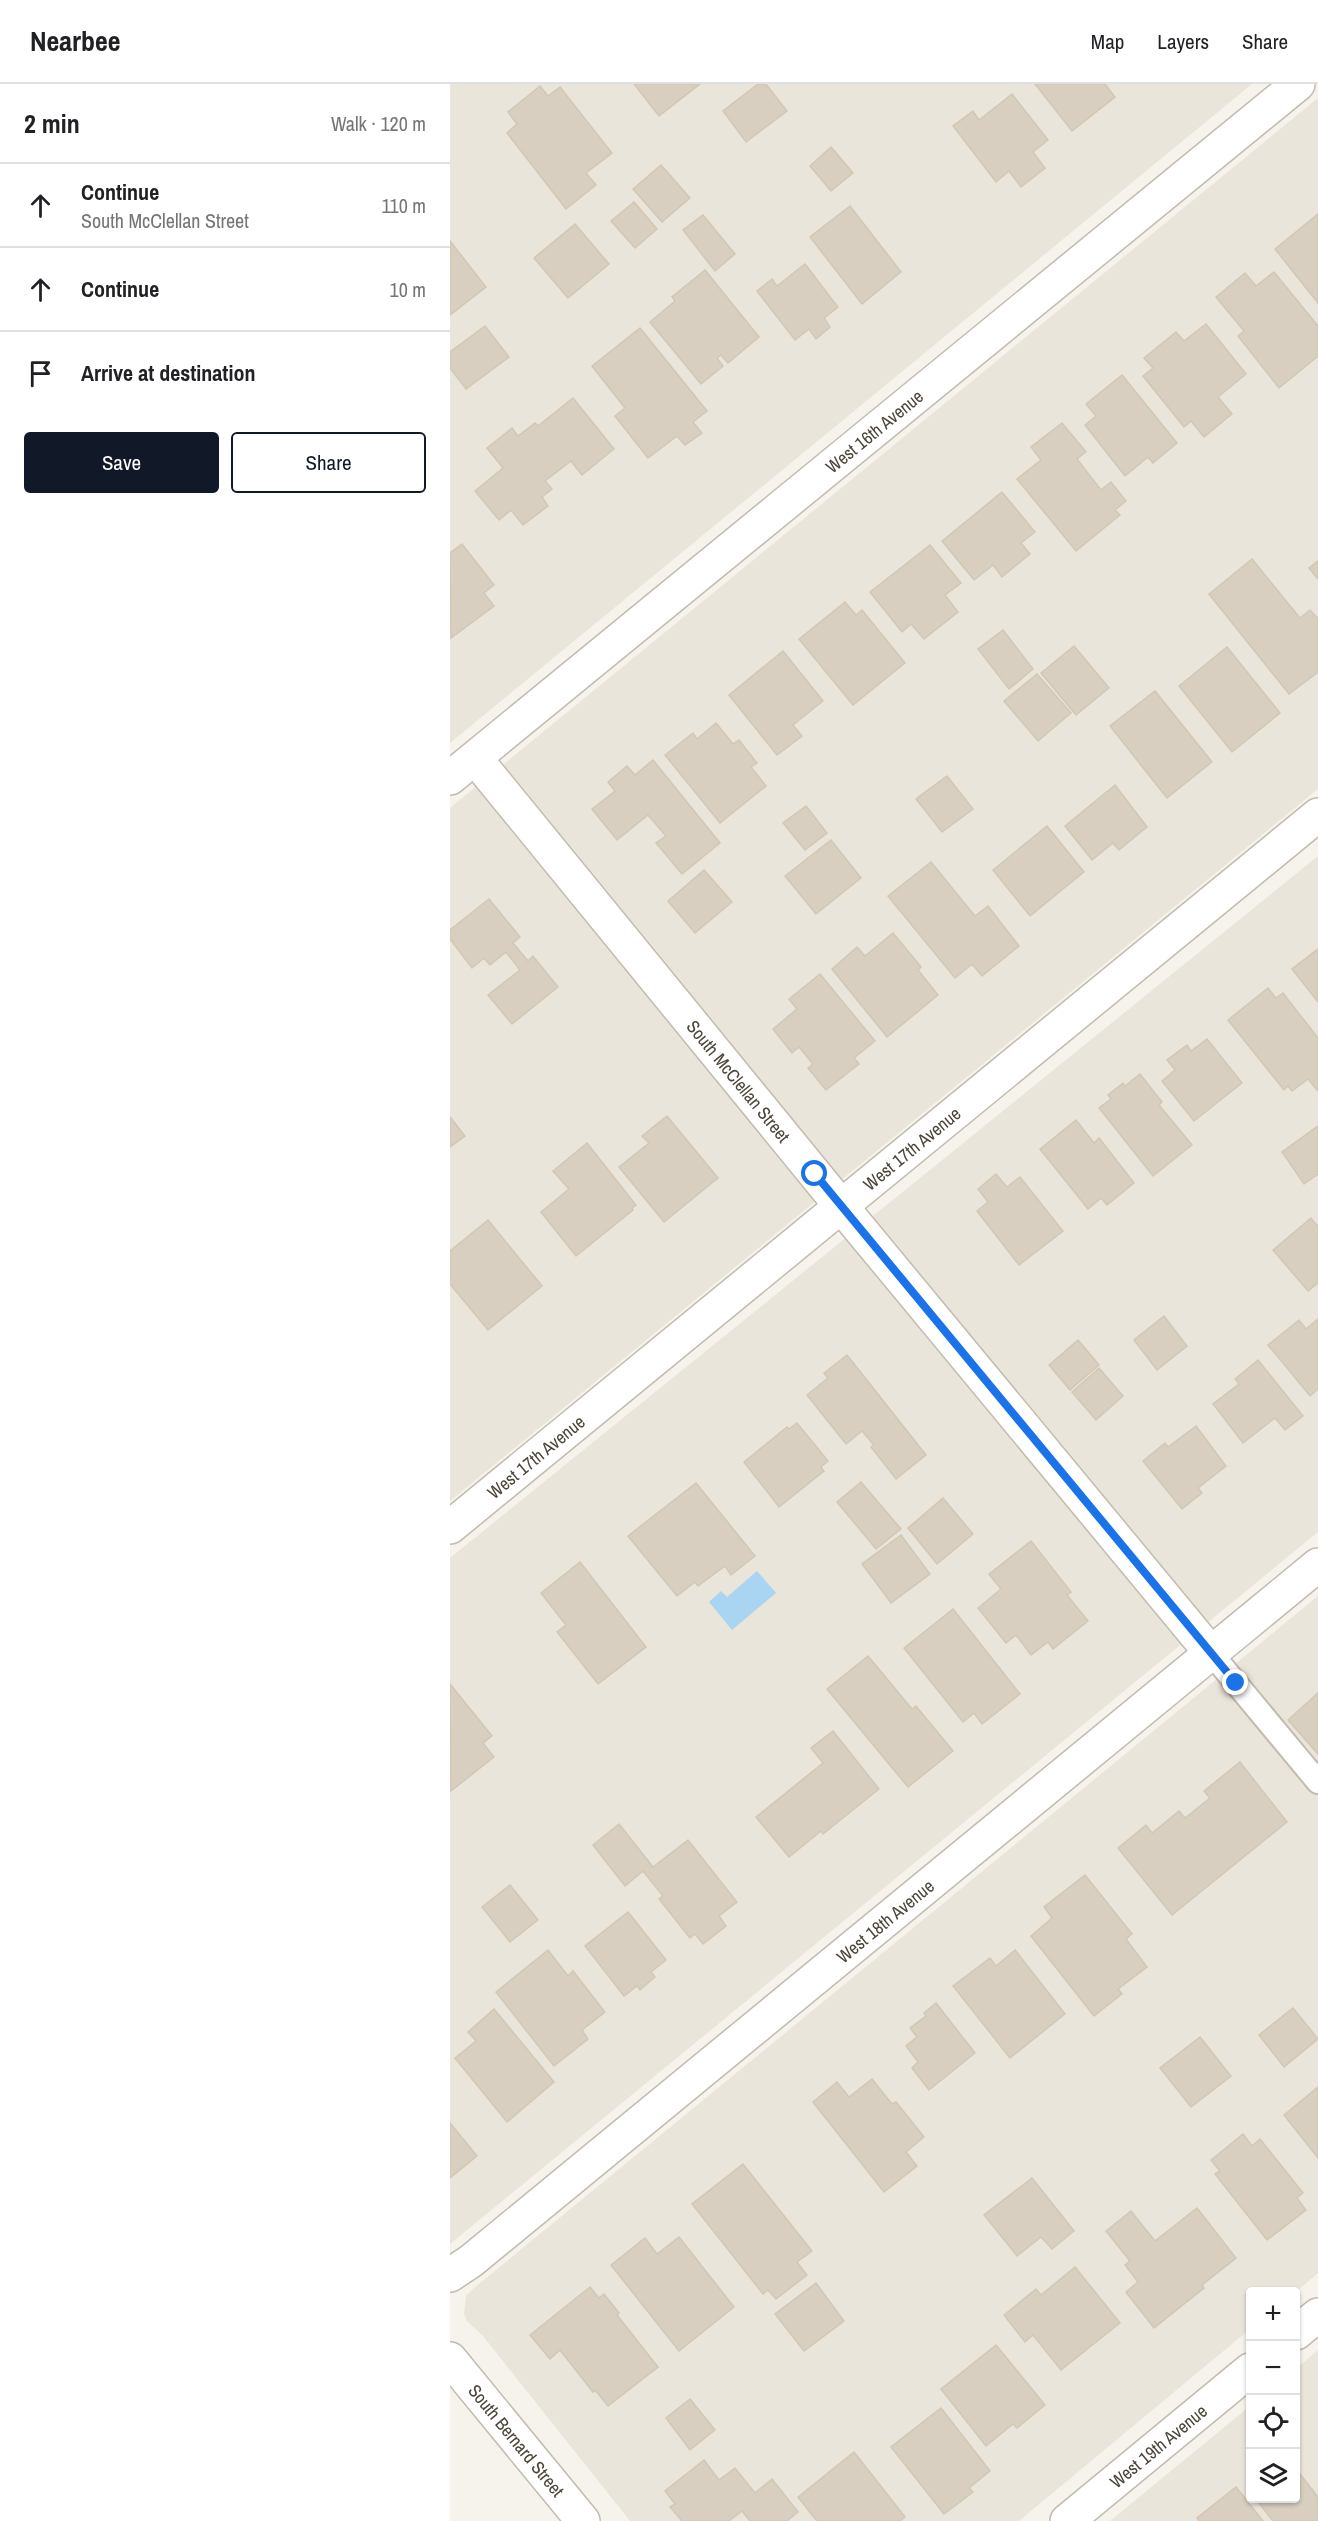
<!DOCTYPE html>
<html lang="en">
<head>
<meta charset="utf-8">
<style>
	:root { --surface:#fff; --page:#f2f2f2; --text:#202124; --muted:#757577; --line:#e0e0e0; --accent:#111827 }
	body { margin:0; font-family:"Archivo Narrow",sans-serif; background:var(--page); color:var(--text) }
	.controls { position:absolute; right:18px; bottom:18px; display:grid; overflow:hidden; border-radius:6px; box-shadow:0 2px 4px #0004 }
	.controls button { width:54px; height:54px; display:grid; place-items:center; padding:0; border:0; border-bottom:2px solid var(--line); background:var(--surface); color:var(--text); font:30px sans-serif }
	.stop { position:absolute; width:18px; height:18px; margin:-14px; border:4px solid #1a73e8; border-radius:50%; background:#fff }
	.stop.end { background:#1a73e8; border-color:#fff; box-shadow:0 2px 6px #0008 }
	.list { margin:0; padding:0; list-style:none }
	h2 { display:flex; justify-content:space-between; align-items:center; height:78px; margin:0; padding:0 24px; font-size:26px }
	h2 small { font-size:20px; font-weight:400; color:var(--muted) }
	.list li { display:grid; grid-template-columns:39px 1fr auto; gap:18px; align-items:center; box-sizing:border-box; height:84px; padding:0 24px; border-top:2px solid var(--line) }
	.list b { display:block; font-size:22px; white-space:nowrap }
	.list p { margin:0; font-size:20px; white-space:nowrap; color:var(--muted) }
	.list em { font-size:20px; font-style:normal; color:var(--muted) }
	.actions { display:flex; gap:12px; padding:18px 24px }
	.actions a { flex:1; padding:14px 0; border:2px solid var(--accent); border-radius:6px; text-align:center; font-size:21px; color:var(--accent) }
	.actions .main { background:var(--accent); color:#fff }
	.icon { flex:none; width:33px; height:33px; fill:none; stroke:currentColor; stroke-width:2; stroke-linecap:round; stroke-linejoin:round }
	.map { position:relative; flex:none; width:868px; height:2437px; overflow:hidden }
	header { display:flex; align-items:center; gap:36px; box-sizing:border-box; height:84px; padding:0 30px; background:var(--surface); border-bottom:2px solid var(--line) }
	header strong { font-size:28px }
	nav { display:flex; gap:33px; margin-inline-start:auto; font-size:21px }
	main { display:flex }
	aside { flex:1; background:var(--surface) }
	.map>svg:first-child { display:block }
</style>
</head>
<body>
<header>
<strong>Nearbee</strong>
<nav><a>Map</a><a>Layers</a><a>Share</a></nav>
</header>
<main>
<aside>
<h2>2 min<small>Walk · 120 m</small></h2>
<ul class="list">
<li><svg class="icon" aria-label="ahead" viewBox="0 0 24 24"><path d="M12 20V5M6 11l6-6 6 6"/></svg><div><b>Continue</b><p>South McClellan Street</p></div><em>110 m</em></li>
<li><svg class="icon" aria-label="ahead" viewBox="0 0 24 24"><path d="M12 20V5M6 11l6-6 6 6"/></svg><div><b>Continue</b></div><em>10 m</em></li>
<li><svg class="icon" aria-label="arrive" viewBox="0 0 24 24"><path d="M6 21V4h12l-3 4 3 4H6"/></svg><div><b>Arrive at destination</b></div></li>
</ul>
<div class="actions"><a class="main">Save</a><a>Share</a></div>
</aside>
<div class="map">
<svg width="868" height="2437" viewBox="0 0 868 2437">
	<rect width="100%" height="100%" fill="#f6f3ec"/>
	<g fill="#eae5da">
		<path d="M0,0h802l-802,659z"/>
		<path d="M868,14v691l-868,712v-693z"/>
		<path d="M868,772v676l-868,712v-686z"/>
		<path d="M868,1512v677l-22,19h-46v37l-231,192h-389l-147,-185 -16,-15 -3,-7 2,-18 8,-8z"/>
		<path d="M868,2266v171h-208l140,-115v92h46v-129z"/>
	</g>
	<path fill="#a9d4f2" d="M307,1487l19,22 -44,37 -23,-28 12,-11 6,6z"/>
	<g fill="#d8cfc1" stroke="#d3c7b4" stroke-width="1.5">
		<path d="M184,0h66l-41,32z"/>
		<path d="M308,0h8l21,27 -41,31 -23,-31z"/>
		<path d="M585,0h70l10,13 -43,34z"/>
		<path d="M90,2l8,10 12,-9 52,66 -26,20 10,12 -30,24 -59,-76 10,-9 -9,-12z"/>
		<path d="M562,10l36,46 -15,12 12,16 -24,19 -12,-16 -13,11 -43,-56 20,-15 6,9z"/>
		<path d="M381,63l22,26 -22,18 -21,-25z"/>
		<path d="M211,81l29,33 -28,24 -29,-33z"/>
		<path d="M184,118l23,27 -22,19 -24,-27z"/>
		<path d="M400,122l51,66 -39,32 -52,-67z"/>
		<path d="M868,130v89l-43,-54z"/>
		<path d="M253,131l32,39 -20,17 -32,-41z"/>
		<path d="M125,140l34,40 -41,34 -34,-40z"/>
		<path d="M0,157l36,46 -36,28z"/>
		<path d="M355,180l33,43 -14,11 6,9 -14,12 -7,-10 -14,11 -38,-49 15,-12 5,7z"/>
		<path d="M255,186l54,67 -31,26 -7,-8 -4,3 6,8 -22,18 -51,-62 25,-21 -3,-4z"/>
		<path d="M824,188l44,54v30l-39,32 -41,-52 6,-5 -28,-34 29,-24 11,13z"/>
		<path d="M756,240l40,50 -28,23 14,17 -28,23 -13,-16 -7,6 -41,-51 10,-8 -9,-10 32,-26 8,9z"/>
		<path d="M35,242l24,31 -43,32 -16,-21v-16z"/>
		<path d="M190,244l67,83 -14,11 9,11 -17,12 -8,-9 -29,22 -33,-42 10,-8 -33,-42z"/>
		<path d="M672,291l55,68 -24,20 -5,-6 -23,19 -40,-51 11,-9 -10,-12z"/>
		<path d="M123,314l41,51 -32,26 -11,-14 -26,20 7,8 -10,8 6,9 -25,19 -12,-15 -12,10 -24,-29 28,-23 -16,-20 25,-20 6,8 17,-13 3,3z"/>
		<path d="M612,339l24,29 -9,7 24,31 10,-8 15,19 -11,9 5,5 -44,36 -59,-72 24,-19 -10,-13z"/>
		<path d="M552,408l33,40 -14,11 9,11 -28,23 -9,-12 -19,15 -32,-39z"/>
		<path d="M12,460l32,41 -10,8 10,13 -43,32 -1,-85z"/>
		<path d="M480,461l31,38 -16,12 13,17 -34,27 -13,-15 -9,8 -32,-40z"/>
		<path d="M802,475l48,59 10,-8 8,9v53l-29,22 -80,-100z"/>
		<path d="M868,477v18l-9,-11z"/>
		<path d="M395,518l11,13 6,-5 43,53 -52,42 -54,-66z"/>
		<path d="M553,546l30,39 -24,20 -31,-40z"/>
		<path d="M624,562l35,42 -33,27 -35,-42z"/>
		<path d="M777,563l53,66 -48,39 -53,-66z"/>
		<path d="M333,567l40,50 -30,24 9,11 -25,19 -48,-60z"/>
		<path d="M587,590l34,39 -33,28 -34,-40z"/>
		<path d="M705,607l57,71 -45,36 -57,-72z"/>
		<path d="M266,639l17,21 6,-4 18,23 -6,4 15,19 -46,37 -55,-68 28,-22 4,6z"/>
		<path d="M203,676l67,83 -38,31 -26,-31 10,-7 -18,-21 -31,25 -25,-31 23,-18 -7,-9 19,-16 8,9z"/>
		<path d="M497,692l26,33 -31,23 -26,-33z"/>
		<path d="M665,701l32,42 -28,23 -6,-7 -21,17 -27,-34z"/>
		<path d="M356,722l21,27 -22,17 -22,-27z"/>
		<path d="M597,742l37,46 -54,44 -37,-46z"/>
		<path d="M381,756l30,38 -45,36 -31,-38z"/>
		<path d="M481,778l44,54 13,-10 31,40 -37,30 -10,-12 -17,14 -67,-82z"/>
		<path d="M254,786l28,32 -37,31 -27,-32z"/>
		<path d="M39,815l31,38 -7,6 15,18 5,-5 25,31 -46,37 -24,-29 32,-25 -14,-18 -16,13 -6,-7 -12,10 -22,-29v-9z"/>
		<path d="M443,849l28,34 -3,3 20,25 -51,42 -55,-68 25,-22 8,9z"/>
		<path d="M868,865v53l-26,-33z"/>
		<path d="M370,890l55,67 -21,17 5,6 -33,26 -18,-22 5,-4 -14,-17 -7,6 -19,-24 24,-20 -8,-10z"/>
		<path d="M818,904l8,10 7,-5 35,45v53l-10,-12 -16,12 -4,-5 -4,4 -56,-70z"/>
		<path d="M757,955l35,44 -48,38 -32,-40 13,-11 -8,-10 20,-15 4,6z"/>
		<path d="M690,990l22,28 -3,3 33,40 -39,31 -54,-68 12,-9 -3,-4 15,-12 2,3z"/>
		<path d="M217,1032l51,62 -54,44 -45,-55 30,-24 -7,-7z"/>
		<path d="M0,1033l15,19 -15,11z"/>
		<path d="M626,1036l18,23 5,-5 35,45 -27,22 -6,-7 -13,11 -48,-60z"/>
		<path d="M868,1042v48l-14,10 -22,-32z"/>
		<path d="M137,1059l49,62 -4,3 1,2 -57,46 -35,-44 28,-23 -16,-18z"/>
		<path d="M546,1090l11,13 13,-10 43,54 -44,34 -42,-54 11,-9 -10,-13z"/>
		<path d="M861,1134l7,9v56l-10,8 -35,-41z"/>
		<path d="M38,1136l54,66 -54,44 -38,-46v-33z"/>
		<path d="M714,1232l23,30 -30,24 -23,-30z"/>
		<path d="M868,1235v70l-8,7 -42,-51 31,-25 7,9z"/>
		<path d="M628,1256l21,25 -29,25 -21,-25z"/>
		<path d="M397,1271l79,100 -30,24 -25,-32 3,-2 -12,-14 -16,13 -39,-49 21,-17 -4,-5z"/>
		<path d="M808,1276l45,56 -18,14 -10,-12 -32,25 -30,-39 26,-20 -4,-5z"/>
		<path d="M649,1284l24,28 -27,24 -24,-28z"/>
		<path d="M347,1339l31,38 -7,6 3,4 -45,36 -35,-45 43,-35 2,2z"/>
		<path d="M746,1342l30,40 -28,22 4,5 -20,16 -39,-48 22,-18 3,4z"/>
		<path d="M411,1398l40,47 -25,20 -39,-47z"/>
		<path d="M246,1399l59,73 -24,19 -6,-9 -27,20 -3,-4 -18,14 -49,-60z"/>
		<path d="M493,1414l30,36 -36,30 -29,-36z"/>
		<path d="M451,1451l29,39 -39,29 -29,-39z"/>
		<path d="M581,1457l40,51 -4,3 21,26 -35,28 -5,-7 -17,13 -15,-20 -10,8 -28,-35 23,-19 -12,-15z"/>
		<path d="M130,1478l66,85 -48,37 -41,-52 9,-7 -25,-32z"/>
		<path d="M503,1525l67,85 -38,30 -8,-11 -11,9 -59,-74z"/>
		<path d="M418,1572l44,53 4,-3 37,45 -45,36 -81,-98z"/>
		<path d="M0,1600l42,52 -9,7 11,14 -43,34z"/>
		<path d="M868,1609v61l-30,-34z"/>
		<path d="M383,1647l46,58 -56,45 -2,-3 -32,26 -33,-40 67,-54 -12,-15z"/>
		<path d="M790,1678l47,60 -115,93 -54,-67 28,-23 6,8 27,-22 6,7 25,-20 -6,-7z"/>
		<path d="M169,1740l34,43 35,-27 49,62 -18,14 7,10 -23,18 -8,-10 -5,4 -31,-39 4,-3 -20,-25 -18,15 -32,-41z"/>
		<path d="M635,1791l47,59 -6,5 21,28 -29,22 4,5 -28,22 -63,-80 21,-18 -8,-11z"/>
		<path d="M60,1801l28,35 -28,22 -28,-35z"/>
		<path d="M178,1828l38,48 -15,12 4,5 -15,13 -3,-4 -13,10 -39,-50z"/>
		<path d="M98,1866l20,26 5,-5 32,41 -23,18 6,9 -34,27 -58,-74z"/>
		<path d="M565,1866l50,64 -55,44 -57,-72 37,-28 6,8z"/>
		<path d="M486,1919l39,50 -46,37 -17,-22 6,-6 -12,-16 11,-9 -7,-9 16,-12 -2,-3z"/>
		<path d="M843,1924l25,31 -34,28 -25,-32z"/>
		<path d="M44,1925l60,73 -47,40 -52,-64 21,-17 -8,-9z"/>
		<path d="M750,1953l31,39 -40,31 -31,-39z"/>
		<path d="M422,1995l20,25 4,-2 28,35 -18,15 11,14 -33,26 -71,-90 24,-20 12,15z"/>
		<path d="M868,2003v71l-34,-43z"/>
		<path d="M0,2039l27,33 -27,22z"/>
		<path d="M793,2050l9,12 8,-7 43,54 -6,5 9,12 -39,30 -52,-66 5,-3 -9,-11z"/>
		<path d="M293,2080l69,87 -15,11 10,13 -31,24 -8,-9 -5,4 -71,-90z"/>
		<path d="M582,2094l42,53 -22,18 -11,-12 -24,19 -33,-41z"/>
		<path d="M747,2124l39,50 -34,27 2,3 -50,40 -28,-36 12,-10 -13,-17 5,-4 -24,-30 25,-20 24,30z"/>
		<path d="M229,2153l55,70 -55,44 -68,-86 34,-27 12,16z"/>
		<path d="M625,2183l45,56 -59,47 -28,-35 -8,7 -21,-27 32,-26 5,6z"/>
		<path d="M366,2199l28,38 -40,30 -29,-37z"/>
		<path d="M140,2203l9,11 5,-4 15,19 -2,2 41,52 -50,39 -13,-16 -2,2 -33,-42 -10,9 -20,-24z"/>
		<path d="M546,2261l49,60 -28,23 -4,-4 -27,22 -45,-57z"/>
		<path d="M240,2315l25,31 -25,20 -24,-32z"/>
		<path d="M491,2324l49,63 -21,17 4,4 -29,22 -53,-67z"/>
		<path d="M404,2368l51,65 -5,4h-83l-19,-24z"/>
		<path d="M254,2376l15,20 16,-12 20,25 17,-14 26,33 -11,9h-37l-8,-10 -13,10h-47l-12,-14 5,-3 -10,-13z"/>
		<path d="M846,2385l22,28v24h-45l-18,-23h41z"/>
		<path d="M786,2403l27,34h-64l-2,-3z"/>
	</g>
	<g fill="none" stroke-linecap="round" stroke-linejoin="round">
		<defs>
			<path id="service" d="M761,1569l107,129"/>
			<g id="minor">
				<path id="s1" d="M25,674l366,448 370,447"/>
				<path id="s2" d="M0,694l848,-694"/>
				<path id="s3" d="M0,1443l868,-712"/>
				<path id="s4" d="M0,2191l21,-14 847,-696"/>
				<path d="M846,2249l22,-18"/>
				<path id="s5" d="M617,2437l183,-151"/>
			</g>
			<g id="tertiary">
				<path id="s6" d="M0,2275l133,162"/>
			</g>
		</defs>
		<use href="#service" stroke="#c2bbae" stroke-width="26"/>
		<use href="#minor" stroke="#c2bbae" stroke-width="36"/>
		<use href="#tertiary" stroke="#c2bbae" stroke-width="36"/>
		<use href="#service" stroke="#fff" stroke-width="22"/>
		<use href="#minor" stroke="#fff" stroke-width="33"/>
		<use href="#tertiary" stroke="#fff" stroke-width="33"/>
	</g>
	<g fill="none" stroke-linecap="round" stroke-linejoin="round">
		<path stroke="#1a73e8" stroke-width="8" d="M365,1090l421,509"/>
	</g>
	<g text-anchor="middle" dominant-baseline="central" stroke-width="5" stroke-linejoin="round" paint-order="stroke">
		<g font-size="18" fill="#4b4439" stroke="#fff">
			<text stroke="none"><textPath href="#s2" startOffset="548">West 16th Avenue</textPath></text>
			<text stroke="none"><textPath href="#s1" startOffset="417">South McClellan Street</textPath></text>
			<text stroke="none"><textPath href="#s3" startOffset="597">West 17th Avenue</textPath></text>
			<text stroke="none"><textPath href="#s3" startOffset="111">West 17th Avenue</textPath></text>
			<text stroke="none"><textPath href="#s4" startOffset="561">West 18th Avenue</textPath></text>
			<text stroke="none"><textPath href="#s6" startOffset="105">South Bernard Street</textPath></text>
			<text stroke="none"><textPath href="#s5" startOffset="118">West 19th Avenue</textPath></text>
		</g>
	</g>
</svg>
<div class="controls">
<button>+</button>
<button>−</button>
<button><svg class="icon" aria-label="locate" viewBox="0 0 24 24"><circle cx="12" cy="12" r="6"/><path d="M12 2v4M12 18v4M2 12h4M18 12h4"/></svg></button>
<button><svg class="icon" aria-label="layers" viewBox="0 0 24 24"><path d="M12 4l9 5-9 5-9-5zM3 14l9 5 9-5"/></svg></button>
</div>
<div class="stop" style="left:365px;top:1090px"></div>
<div class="stop end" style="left:786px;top:1599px"></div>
</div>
</main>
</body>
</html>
